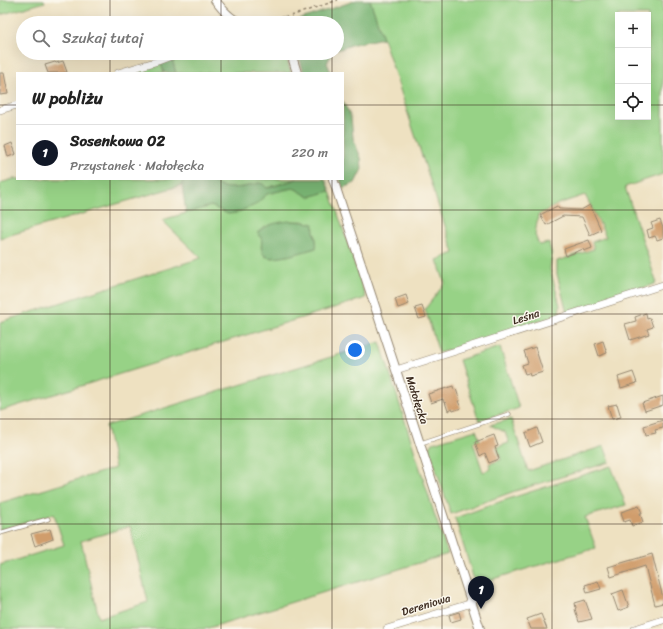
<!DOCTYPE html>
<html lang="pl">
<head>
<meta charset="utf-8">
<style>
	:root { --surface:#fff; --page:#f2f2f2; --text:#222; --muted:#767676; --line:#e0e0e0; --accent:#111827 }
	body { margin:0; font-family:Sriracha,sans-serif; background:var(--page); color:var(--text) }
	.controls { position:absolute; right:12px; top:12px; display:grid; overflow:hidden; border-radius:0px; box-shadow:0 4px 16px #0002 }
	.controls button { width:36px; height:36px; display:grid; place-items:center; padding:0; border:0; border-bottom:1px solid var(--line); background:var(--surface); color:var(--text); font:20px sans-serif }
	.you { position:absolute; left:355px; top:350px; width:14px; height:14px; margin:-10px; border:3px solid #fff; border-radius:50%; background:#1a73e8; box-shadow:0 0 0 6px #1a73e833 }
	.badge { display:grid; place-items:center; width:26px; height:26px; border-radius:50%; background:var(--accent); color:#fff; font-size:13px; font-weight:700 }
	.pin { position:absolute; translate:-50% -33px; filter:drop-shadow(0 1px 2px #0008) }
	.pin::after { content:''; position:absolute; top:21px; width:14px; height:12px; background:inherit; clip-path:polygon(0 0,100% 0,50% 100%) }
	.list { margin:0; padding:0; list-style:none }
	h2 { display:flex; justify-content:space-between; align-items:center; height:52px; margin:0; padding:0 16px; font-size:17px }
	h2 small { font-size:13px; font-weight:400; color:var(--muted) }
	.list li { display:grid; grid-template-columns:26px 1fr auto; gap:12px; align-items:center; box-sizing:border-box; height:56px; padding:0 16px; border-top:1px solid var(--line) }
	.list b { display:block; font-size:15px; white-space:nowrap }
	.list p { margin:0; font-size:13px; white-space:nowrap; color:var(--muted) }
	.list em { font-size:13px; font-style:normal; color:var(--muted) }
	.icon { flex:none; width:22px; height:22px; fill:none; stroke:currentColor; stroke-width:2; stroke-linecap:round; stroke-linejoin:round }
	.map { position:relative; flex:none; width:663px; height:629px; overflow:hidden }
	.search { position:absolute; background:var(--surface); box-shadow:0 4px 16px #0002; left:16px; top:16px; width:328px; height:44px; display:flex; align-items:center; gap:10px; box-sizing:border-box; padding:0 14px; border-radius:22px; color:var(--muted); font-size:15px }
	.panel { position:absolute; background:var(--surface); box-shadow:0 4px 16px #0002; left:16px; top:72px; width:328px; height:108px; border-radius:0px }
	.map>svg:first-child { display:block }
</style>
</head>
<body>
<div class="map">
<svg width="663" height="629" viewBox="0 0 663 629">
	<rect width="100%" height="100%" fill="#fbf7ec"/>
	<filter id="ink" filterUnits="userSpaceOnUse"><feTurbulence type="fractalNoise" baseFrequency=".025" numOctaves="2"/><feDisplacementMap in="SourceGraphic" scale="8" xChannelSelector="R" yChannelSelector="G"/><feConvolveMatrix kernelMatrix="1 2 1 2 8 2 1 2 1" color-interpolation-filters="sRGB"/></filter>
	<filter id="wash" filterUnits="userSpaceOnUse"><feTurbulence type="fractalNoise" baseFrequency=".012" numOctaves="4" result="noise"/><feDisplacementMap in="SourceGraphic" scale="16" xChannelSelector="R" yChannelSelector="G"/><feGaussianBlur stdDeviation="0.9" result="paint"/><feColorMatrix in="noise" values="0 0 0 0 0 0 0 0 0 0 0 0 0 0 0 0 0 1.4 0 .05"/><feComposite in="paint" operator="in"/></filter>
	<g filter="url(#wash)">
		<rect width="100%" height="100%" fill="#eee1c1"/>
		<g fill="#97d286" stroke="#697e52" fill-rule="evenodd">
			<path d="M0,0h44l1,2 -45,13z"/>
			<path d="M370,0h293v174l-38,13 31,94 -1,3 -88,29 -10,-39v-13l37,-12 -2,-7 14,-5 -8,-17 -13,-25 -27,9 -20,11 -3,20 4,10 10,-2 3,12 -2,14 10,36 -1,10 -120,38 -14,-44 20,-26 -8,-23 17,-7 -71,-215zM618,15h30v102h-30z"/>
			<path d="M196,53h89l6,20h-115l-4,-13z"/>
			<path d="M161,63l3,10h-36z"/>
			<path d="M17,178v1h166l-1,6 -182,53v-55z"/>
			<path d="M208,179h89l-30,9 -8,-5c-11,3 -26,8 -38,4 -4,-1 -9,-5 -13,-8z"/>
			<path d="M294,188l15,8 21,-5 7,20 29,87 -366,113v-89l201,-64 -39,-38 49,-14 7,3 62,-19zM291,221c5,1 10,-1 14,1 9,3 13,18 10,26l-30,8 -13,2 -11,-10 1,-8 -3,-5z"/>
			<path d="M380,342l55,174 13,38 -243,75h-205v-64l64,-20 -10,-31 -54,16v-27l115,-35 -9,-42zM130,526l18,76 -49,16 -18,-77z"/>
			<path d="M500,347l19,61 -40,13 -20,-61z"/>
			<path d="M511,419l17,52 76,-25 6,16 -95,29 -64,23 -22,-65 4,-6 43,-13 4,10 -7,2 10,30 8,-3 -2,-5 12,-4 -4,-13 12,-4 -4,-11 -15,-7z"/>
			<path d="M611,466l15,39 -41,12 11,31 -113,34 -8,1 -20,-65 47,-17z"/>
		</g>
		<g fill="#79b473" stroke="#5a6f48">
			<path d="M357,0h13l13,38 -29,6 -17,6v-27h-48z"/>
			<path d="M298,53h35l-2,2 -4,8 4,10h-27z"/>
			<path d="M172,59l4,14h-12l-3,-10z"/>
			<path d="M343,101l8,17 2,20 8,20 1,11 -7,14 -12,5 -3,-9h3z"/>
			<path d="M183,179h25l13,8 10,1 13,-1 15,-4 4,1 4,4 30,-9h28l5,12 -21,6 -15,-9 -6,1 -21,5 -12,11 -19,8 -8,1 -17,-8 -25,7 -4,-28z"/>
			<path d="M291,221l14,1 9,2c-2,8 4,15 2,24 -11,3 -42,14 -51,8 -2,-2 -2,-3 -3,-5 -2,-8 3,-12 -5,-18 10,-9 21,-11 34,-12z"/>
		</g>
		<g id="blocks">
			<g fill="#d09d6c">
				<path d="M63,61l4,11 -4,1h-15l-3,-8 10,-3 1,1z"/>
				<path d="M0,73h4l4,21 -8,1z"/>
				<path d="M12,143l4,11 -8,3 -3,-11z"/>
				<path d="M590,205l11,25 -11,5 -8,-18 -19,-1 -17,9 -6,-10 17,-9 2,3 22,1z"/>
				<path d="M660,220l3,8v10l-6,2 -2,-4 -6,2 -2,-8 6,-2 -2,-5z"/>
				<path d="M589,240l3,8 -8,3 -1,-2 -17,7 -2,-7z"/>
				<path d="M406,295l3,9 -11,4 -3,-9z"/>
				<path d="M422,306l4,11 -7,2 -4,-11z"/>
				<path d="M646,313l1,6 3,-1 3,9 -6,2 2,5 -19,6 -5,-16 11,-3 -1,-4z"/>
				<path d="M603,341l4,12 -8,3 -4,-12z"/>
				<path d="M535,347l8,25 -13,4 -1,-3 -4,1 -3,-9 6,-2 -4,-12z"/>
				<path d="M633,372l4,11 -16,5 -3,-11z"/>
				<path d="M453,386l1,4 2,-1 4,12h-2l3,7 -8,3 -1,-2 -4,2 -3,-9 -1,1 -1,-4 -12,4 -3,-9z"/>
				<path d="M663,396v9l-18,6 -3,-8z"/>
				<path d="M617,404l4,13 -9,2 -4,-13z"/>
				<path d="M663,420v8l-8,2 1,3 -10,2 -2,-9z"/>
				<path d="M537,428l5,14 -12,5 -5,-14z"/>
				<path d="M494,435l4,11 -3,1 4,12 -10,4 -4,-10 -5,3 -5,-14z"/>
				<path d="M639,506l3,7h-2l3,9 -11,4 -2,-6 -6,2 -3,-10z"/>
				<path d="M50,529l3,10 -18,7 -4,-12z"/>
				<path d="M652,554l11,44v5l-8,2 -10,-39 -34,11 -3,-10z"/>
				<path d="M598,581l3,8 -14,4 -2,-8z"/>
				<path d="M623,590l6,17 -11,4 -6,-17z"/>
				<path d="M585,600l7,19 -13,3 -4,-13 1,-1 -1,-5z"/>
				<path d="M459,612l2,7 -10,3 -2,-7z"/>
				<path d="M541,614l6,15h-16l-4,-10z"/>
			</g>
		</g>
	</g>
	<g filter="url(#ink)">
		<use href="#blocks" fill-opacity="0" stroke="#948670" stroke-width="1"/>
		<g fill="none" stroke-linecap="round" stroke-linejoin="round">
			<defs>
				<g id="service">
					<path d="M270,23l15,-5"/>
					<path d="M421,443l88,-29"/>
					<path d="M0,533l48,-14"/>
				</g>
				<g id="minor">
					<path d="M118,73l40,-12 21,-8"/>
					<path d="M0,110l17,-5"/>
					<path d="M396,370l267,-85"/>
					<path d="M387,629l85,-26"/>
					<path d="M635,629l28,-9"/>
				</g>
				<g id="tertiary">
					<path d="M215,0c7,9 15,19 26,23"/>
					<path d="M291,53l6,20"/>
					<path d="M333,179l63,191 84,259"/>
				</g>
			</defs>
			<use href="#service" stroke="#948670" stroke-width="5"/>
			<use href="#minor" stroke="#948670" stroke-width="8"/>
			<use href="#tertiary" stroke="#948670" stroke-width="10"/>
			<path stroke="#948670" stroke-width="1.5" stroke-dasharray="3 3" stroke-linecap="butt" d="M291,16l47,-16"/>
			<use href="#service" stroke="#fff" stroke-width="3.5"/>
			<use href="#minor" stroke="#fff" stroke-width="7"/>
			<use href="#tertiary" stroke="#fff" stroke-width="8"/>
		</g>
	</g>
	<path fill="none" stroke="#3b2a1e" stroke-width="1" stroke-opacity="0.55" d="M110,0v23M221,0v23M332,0v23M442,0v629M552,0v629M110,53v20M221,53v20M332,53v20M0,105h17M343,105h275M648,105h15M110,179v450M221,179v450M332,179v450M0,210h663M0,314h663M0,419h663M0,524h663"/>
	<g text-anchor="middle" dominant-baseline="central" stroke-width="3" stroke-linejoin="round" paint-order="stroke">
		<g font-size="11" fill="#3b2a1e" stroke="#fbf7ec">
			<text transform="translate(526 317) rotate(-18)">Leśna</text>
			<text transform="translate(417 400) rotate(72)">Małołęcka</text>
			<text transform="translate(426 605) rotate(-17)">Dereniowa</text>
		</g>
	</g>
</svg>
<div class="controls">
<button>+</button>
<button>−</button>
<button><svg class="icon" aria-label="locate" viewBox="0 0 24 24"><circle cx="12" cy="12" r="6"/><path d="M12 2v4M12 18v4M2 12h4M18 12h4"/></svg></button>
</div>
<div class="you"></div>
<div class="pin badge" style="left:481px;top:609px">1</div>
<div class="search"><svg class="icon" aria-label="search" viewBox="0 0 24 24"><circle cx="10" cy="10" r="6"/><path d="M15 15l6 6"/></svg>Szukaj tutaj</div>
<section class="panel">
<h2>W pobliżu<small></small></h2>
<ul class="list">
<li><span class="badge">1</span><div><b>Sosenkowa 02</b><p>Przystanek · Małołęcka</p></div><em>220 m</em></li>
</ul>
</section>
</div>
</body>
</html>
